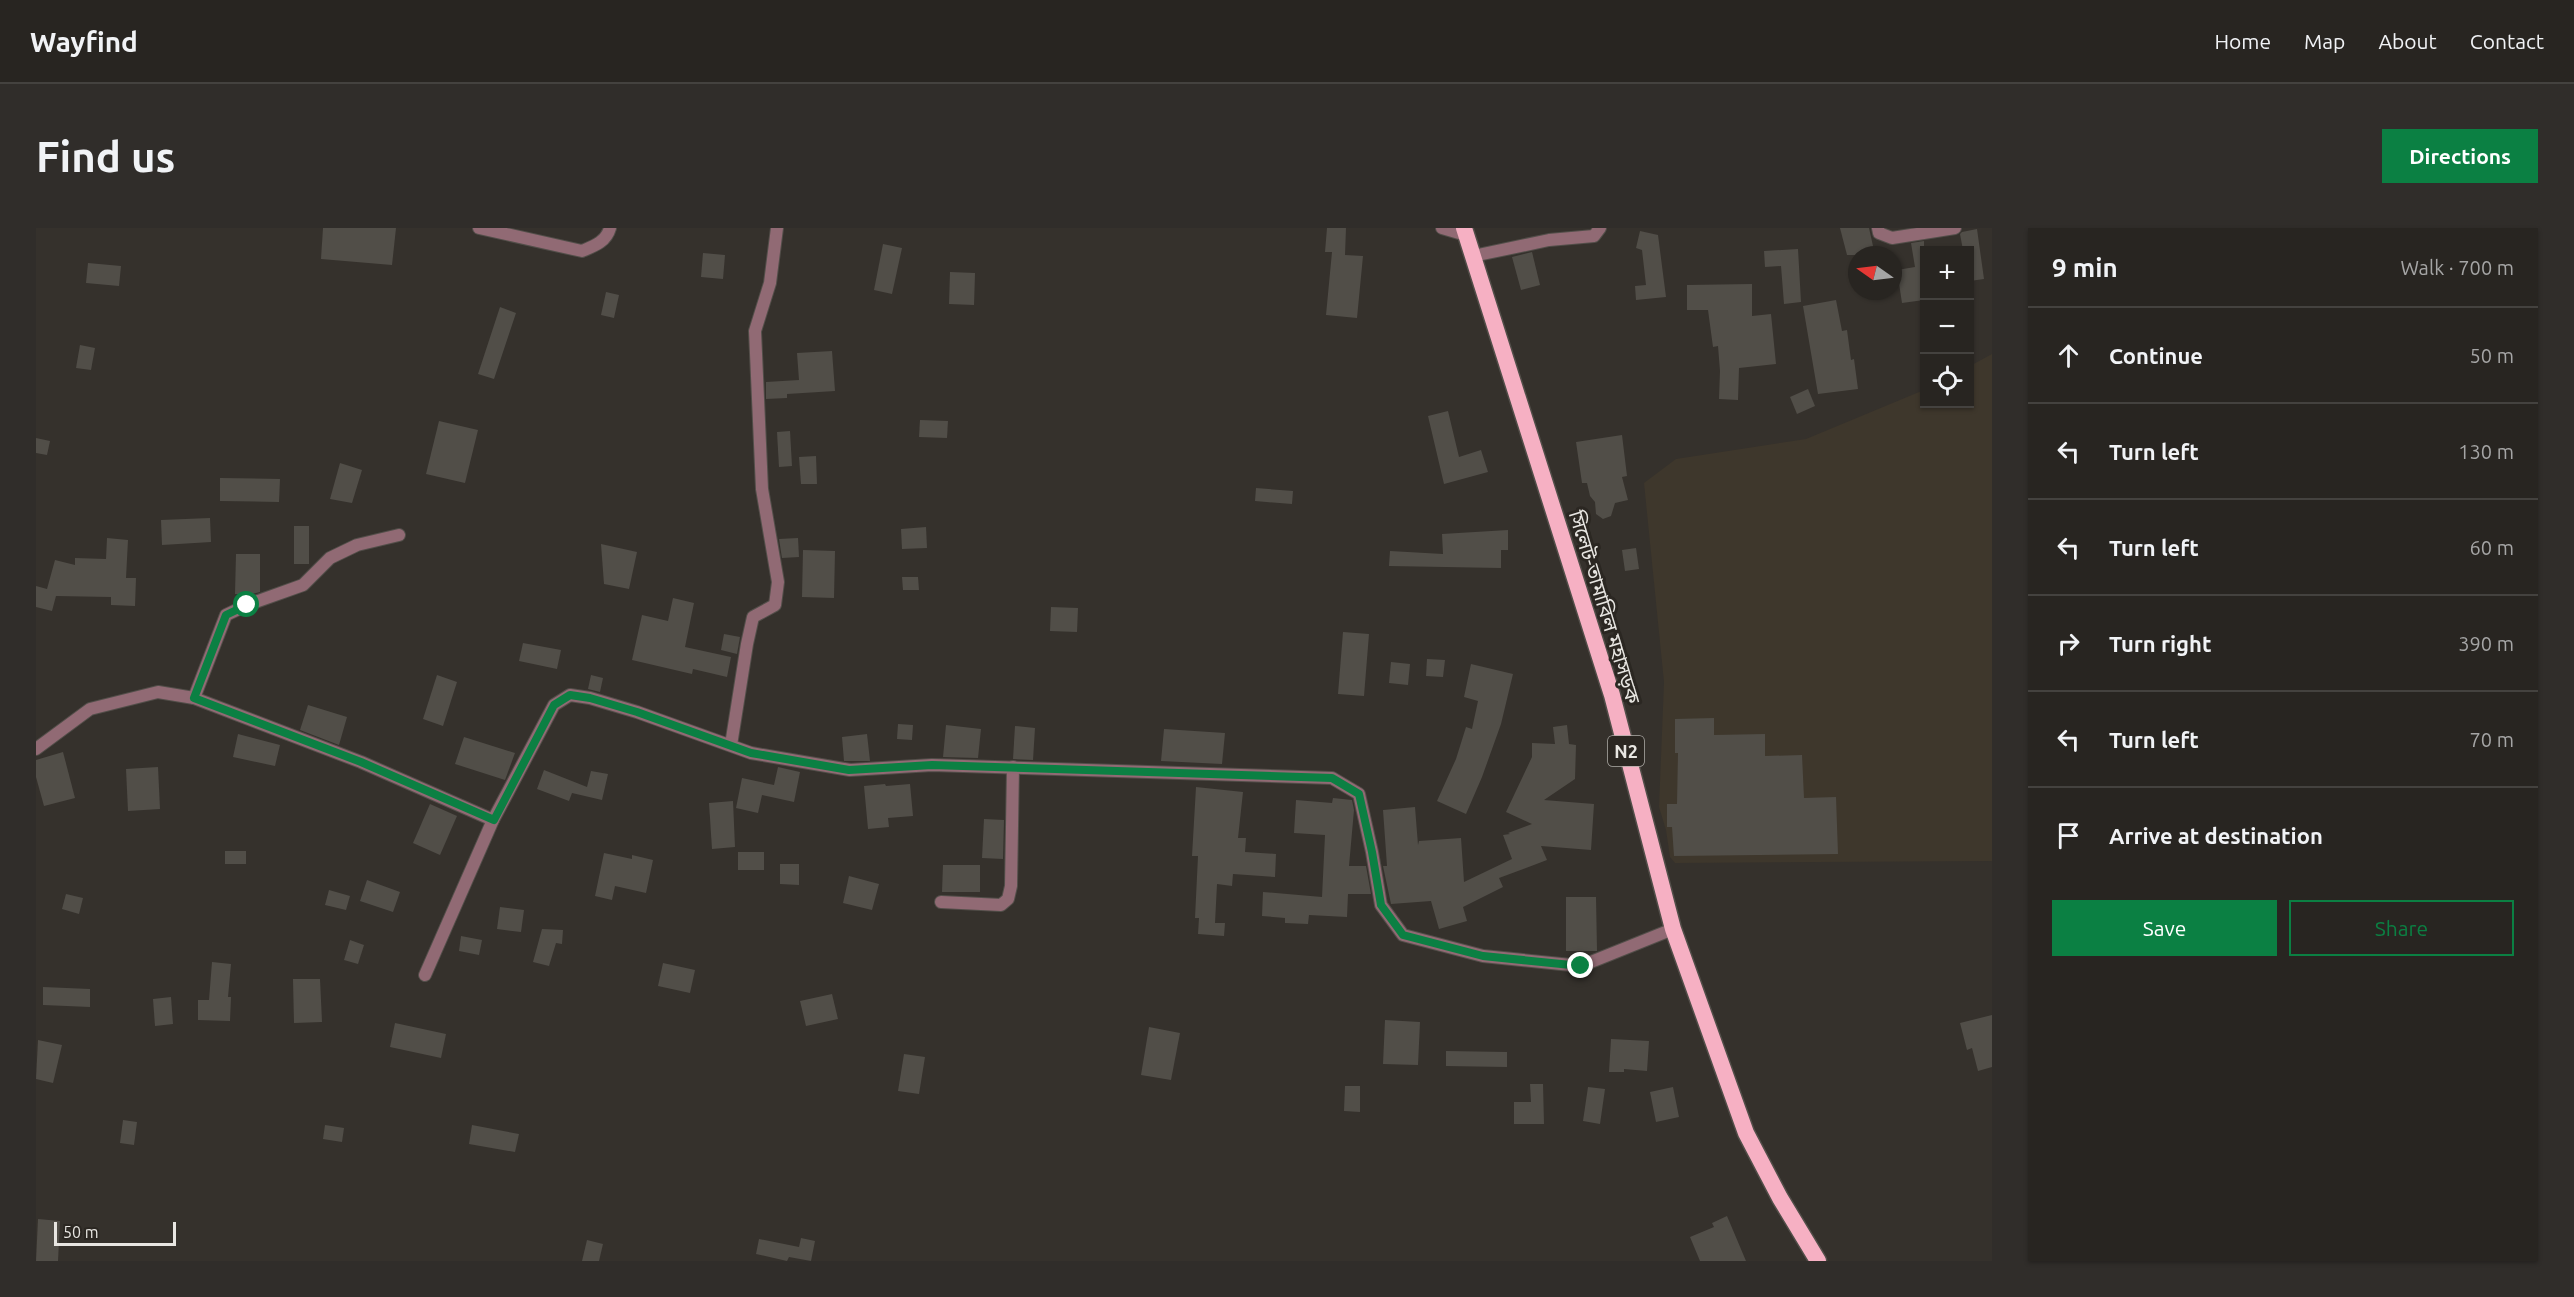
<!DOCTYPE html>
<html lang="en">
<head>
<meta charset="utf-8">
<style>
	:root { --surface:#282521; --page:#302d2a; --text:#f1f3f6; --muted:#a5a5a5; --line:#44423f; --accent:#0b8043 }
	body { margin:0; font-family:Ubuntu,"Noto Sans Bengali",sans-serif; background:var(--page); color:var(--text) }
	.controls { position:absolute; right:18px; top:18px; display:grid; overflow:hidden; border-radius:0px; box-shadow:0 2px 4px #0004 }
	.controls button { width:54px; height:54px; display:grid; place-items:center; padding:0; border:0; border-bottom:2px solid var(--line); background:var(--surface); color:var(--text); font:30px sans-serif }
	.compass { position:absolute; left:1812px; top:18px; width:54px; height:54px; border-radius:50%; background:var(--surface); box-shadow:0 2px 4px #0004; rotate:284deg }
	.scale { position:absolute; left:18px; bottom:15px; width:122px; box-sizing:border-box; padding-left:6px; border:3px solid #e8e6e2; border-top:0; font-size:16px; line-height:21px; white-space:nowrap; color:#e8e6e2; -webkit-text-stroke:4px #2b2722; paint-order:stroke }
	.stop { position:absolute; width:18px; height:18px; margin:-14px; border:4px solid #0b8043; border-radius:50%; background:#fff }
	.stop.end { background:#0b8043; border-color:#fff; box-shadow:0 2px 6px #0008 }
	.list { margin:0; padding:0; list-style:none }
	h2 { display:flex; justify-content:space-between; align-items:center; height:78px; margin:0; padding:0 24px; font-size:26px }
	h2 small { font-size:20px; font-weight:400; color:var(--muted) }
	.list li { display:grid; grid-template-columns:39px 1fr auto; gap:18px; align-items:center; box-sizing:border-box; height:96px; padding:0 24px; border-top:2px solid var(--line) }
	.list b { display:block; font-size:22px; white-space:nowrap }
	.list em { font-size:20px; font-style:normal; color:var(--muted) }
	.actions { display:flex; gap:12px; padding:18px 24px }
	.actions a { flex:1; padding:14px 0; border:2px solid var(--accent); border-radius:0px; text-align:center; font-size:21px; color:var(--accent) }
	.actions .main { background:var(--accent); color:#fff }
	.icon { flex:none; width:33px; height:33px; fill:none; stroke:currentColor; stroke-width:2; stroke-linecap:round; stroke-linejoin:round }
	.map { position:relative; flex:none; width:1956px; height:1033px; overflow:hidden; border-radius:0px }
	header { display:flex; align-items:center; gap:36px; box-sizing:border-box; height:84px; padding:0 30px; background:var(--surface); border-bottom:2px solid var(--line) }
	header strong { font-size:28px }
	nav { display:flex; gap:33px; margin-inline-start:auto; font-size:21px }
	.intro { display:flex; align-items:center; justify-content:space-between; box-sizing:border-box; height:144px; padding:0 36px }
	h1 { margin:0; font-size:42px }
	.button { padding:15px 27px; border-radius:0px; background:var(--accent); color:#fff; font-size:21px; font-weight:700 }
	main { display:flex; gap:36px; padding:0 36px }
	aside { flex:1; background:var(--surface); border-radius:0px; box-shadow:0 2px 4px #0004 }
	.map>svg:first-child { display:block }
</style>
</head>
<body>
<header>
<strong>Wayfind</strong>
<nav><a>Home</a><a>Map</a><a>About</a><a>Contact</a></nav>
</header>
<div class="intro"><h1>Find us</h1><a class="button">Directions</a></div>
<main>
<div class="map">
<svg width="1956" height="1033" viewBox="0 0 1956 1033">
	<rect width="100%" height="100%" fill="#35312c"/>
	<path fill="#3e372c" d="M1956,126v507l-317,2 -5,-6 -4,-27 -7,-23 5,-125 -20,-199 32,-24 130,-20 118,-49v14h46v-38z"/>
	<g fill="#514e48">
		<path d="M287,0h73l-4,37 -71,-6z"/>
		<path d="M1291,0h19l-1,27 18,1 -6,62 -31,-3 6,-63h-7z"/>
		<path d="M1804,0h29l6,27h-28z"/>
		<path d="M1941,1l7,50 -14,2v-31h-7l-3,-16 2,-2z"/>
		<path d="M1604,3l18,4 8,62 -30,3 -1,-14 11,-1 -4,-35 -6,-2z"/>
		<path d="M1888,13v59l-22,3 -5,-33 18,-3 -4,-24z"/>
		<path d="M847,16l19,4 -10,46 -18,-4z"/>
		<path d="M1762,21l3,53 -17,2 -3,-38 -16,1 -1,-16z"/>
		<path d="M1496,24l8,33 -19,5 -9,-33z"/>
		<path d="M667,25l22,2 -2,24 -22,-2z"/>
		<path d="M52,35l33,3 -2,20 -33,-3z"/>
		<path d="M914,44l25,1 -1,32 -25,-1z"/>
		<path d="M1716,56v32l19,-2 5,50 -37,4 -1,32 -19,-1 1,-28 -2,-25 -5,1 -5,-37h-21v-25z"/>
		<path d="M570,64l13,3 -5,23 -13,-3z"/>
		<path d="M1800,72l6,31 5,-1 4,30 3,-1 4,30 -40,5 -15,-88z"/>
		<path d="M464,79l16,6 -22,66 -16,-5z"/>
		<path d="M44,117l15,3 -4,22 -15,-2z"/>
		<path d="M796,123l3,40 -48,3v4l-21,1v-17l33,-2 -2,-27z"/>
		<path d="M1772,161l7,17 -18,8 -7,-17z"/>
		<path d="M1412,183l11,46 22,-7 7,22 -44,12 -16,-68z"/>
		<path d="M884,192l28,1 -1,17 -28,-1z"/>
		<path d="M403,193l39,9 -13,53 -39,-9z"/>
		<path d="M754,203l2,35 -13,1 -2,-35z"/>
		<path d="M1586,207l5,41 -5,1 6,23 -13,3 -4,13 -8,3 -7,-5 -1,-12 -5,-6 -3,-13h-5l-6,-41z"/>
		<path d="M0,210l14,3 -3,14 -11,-2z"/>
		<path d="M780,228l1,28h-16l-2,-27z"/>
		<path d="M304,235l22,7 -10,33 -22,-4z"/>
		<path d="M184,250l60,1 -1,23 -59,-1z"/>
		<path d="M1220,260l37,3 -1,13 -37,-3z"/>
		<path d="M174,290l1,24 -49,3 -1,-25z"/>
		<rect x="258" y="298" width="15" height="38"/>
		<path d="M890,299l1,21 -25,1 -1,-20z"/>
		<path d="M1472,302v20h-7v18l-112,-2 1,-15 53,3 -1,-20z"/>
		<path d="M71,310l21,2 -2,38h10l-1,28 -24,-1v-8l-55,-1 -4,15 -16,-4v-21l11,3 8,-29 20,5v-7l31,1z"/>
		<path d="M762,310l1,19 -17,1 -3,-19z"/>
		<path d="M565,316l36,8 -8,37 -25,-5z"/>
		<path d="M1600,320l3,21 -14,2 -3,-21z"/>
		<path d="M767,322l32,1 -1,47 -32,-1z"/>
		<path d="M200,326h24v38l-8,2h-17z"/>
		<path d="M866,349h16l1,13h-16z"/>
		<path d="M637,370l21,5 -9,44 46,10 -4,20 -34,-8 -1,5 -60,-14 10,-45 26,6z"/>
		<path d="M1015,379l27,1 -1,24 -27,-1z"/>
		<path d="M1307,404l26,2 -5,62 -26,-2z"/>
		<path d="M688,406l16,3 -3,17 -16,-4z"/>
		<path d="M487,415l38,7 -4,19 -38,-8z"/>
		<path d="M1391,431l18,1 -2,17 -17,-1z"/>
		<path d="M1355,434l19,2 -2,21 -19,-2z"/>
		<path d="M1435,436l42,10 -12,50 -19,53 -16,37 -29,-13 19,-42 10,-32 6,2 6,-28 -14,-4z"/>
		<path d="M401,447l20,7 -14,44 -20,-7z"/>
		<path d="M555,447l12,3 -3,14 -12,-3z"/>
		<path d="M272,477l39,12 -8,28 -39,-15z"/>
		<path d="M1678,490v17l51,-1v22l37,-1 2,43 32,-1 2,57 -164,2 -2,-29h-5v-23h10l1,-51h-3v-34z"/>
		<path d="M862,496l15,1 -1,15 -15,-1z"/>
		<path d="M910,497l35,4 -3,29 -35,-1z"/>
		<path d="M1531,497l2,19 7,1 -1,34 -31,21 50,4 -3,46 -50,-4 6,14 -48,18 4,9 -40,20 4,14 -28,8 -8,-28 -40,3 -8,-38h4l-4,-56 32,-3 3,38 1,-4 42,-3 3,44 48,-23 -9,-24 7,-1 -2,-1 24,-9 -26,-12 26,-55v-14l23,1 -2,-17z"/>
		<path d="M979,498l20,2 -2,32 -20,-1z"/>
		<path d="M1128,501l61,4 -3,31 -61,-3z"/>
		<path d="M202,506l42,11 -5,21 -42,-9z"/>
		<path d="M831,506l3,27h-26l-2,-24z"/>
		<path d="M428,509l51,16 -10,27 -50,-16z"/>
		<path d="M27,524l12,46 -31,8 -8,-29v-17z"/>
		<path d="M122,539l2,42 -32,2 -2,-42z"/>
		<path d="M742,539l22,5 -6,30 -32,-7 -4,18 -22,-5 6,-30 32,7z"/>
		<path d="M508,542l43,17 4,-16 17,3 -6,26 -30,-7 -3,8 -32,-12z"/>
		<path d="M849,556l1,2 24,-2 3,32 -25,2 1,9 -21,2 -4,-43z"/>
		<path d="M1160,559l47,5 -5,46h8l-1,14 31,2 -1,23 -42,-3 -1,12 -15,-2 -2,39h10l-1,13 -26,-2 1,-16h-4l3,-62h-6z"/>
		<path d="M1297,570l19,2 2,10 -5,56h17l5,28h-23l-1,23 -38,-2 -1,9 -23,-1v-5l-23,-2 1,-24 59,5 3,-62 -31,-2 2,-33 36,3z"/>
		<path d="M697,573l2,46 -23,2 -3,-46z"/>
		<path d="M394,576l27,12 -17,39 -27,-12z"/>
		<path d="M948,591l20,1 -1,39 -21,-1z"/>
		<rect x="189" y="623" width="21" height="13"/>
		<rect x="702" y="624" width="26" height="18"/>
		<path d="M568,625l28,6v-4l21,5 -7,33 -31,-7 -3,14 -17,-4z"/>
		<path d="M744,636h19v21l-19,-1z"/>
		<path d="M907,637h37v27h-38z"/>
		<path d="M813,648l30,8 -7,26 -29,-7z"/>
		<path d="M331,652l33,12 -7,20 -33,-11z"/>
		<path d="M293,662l21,6 -4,14 -21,-5z"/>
		<path d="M30,666l17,4 -4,16 -17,-5z"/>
		<path d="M1530,669h30l1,54h-31z"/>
		<path d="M464,679l24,3 -3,22 -24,-3z"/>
		<path d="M506,701l21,1 -1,14 -6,-1 -7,23 -16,-4z"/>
		<path d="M425,708l21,4 -3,15 -20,-4z"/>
		<path d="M314,712l14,5 -6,19 -14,-4z"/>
		<path d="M176,734l19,2 -3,33h3l-1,24 -32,-1v-20h11z"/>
		<path d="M627,735l32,7 -5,23 -32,-7z"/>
		<path d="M257,751h27l2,43 -28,1z"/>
		<path d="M7,759l47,2v18l-47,-2z"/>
		<path d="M796,766l6,25 -32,7 -6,-25z"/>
		<path d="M135,769l2,27 -18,2 -2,-27z"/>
		<path d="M1956,787v52l-14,4 -6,-23 -5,2 -7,-27z"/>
		<path d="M1349,792l35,2 -2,43 -35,-1z"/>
		<path d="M359,795l51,11 -5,24 -51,-11z"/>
		<path d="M1113,799l31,6 -9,47 -30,-5z"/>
		<path d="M1575,811l38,2 -2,30 -23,-2v3h-15z"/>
		<path d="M2,812l24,5 -9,38 -17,-4z"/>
		<path d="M1410,823l61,1v15l-61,-1z"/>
		<path d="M868,826l21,3 -6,37 -21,-3z"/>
		<path d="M1494,856h13l1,40h-30v-22h17z"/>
		<path d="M1309,858h15v26l-16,-1z"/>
		<path d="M1552,859l17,2 -5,35 -17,-3z"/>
		<path d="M1637,859l6,30 -23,5 -6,-30z"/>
		<path d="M87,892l14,2 -3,23 -14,-2z"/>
		<path d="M289,897l19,3 -2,14 -19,-3z"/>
		<path d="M436,897l47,9 -4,18 -46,-8z"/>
		<path d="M1691,988l19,45h-46l-10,-24 24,-10 -2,-4z"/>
		<path d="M2,991l22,2 -2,40h-22z"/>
		<path d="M765,1010l14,3 -4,20 -22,-4 -2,4 -31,-7 3,-15 40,8z"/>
		<path d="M551,1012l16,4 -4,17h-17z"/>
	</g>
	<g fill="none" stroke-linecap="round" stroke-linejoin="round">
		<defs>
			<g id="minor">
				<path d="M443,0l103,23c12,-5 24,-9 28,-23"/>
				<path d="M1406,0l24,7"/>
				<path d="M1842,0l1,5 13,5 63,-10"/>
				<path d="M1437,28l76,-16 45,-4 6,-8"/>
				<path d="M158,470l32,-83 21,-10 56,-20 27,-27 27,-13 42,-10"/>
				<path d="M695,517l16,-101 6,-27 22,-12 3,-23 -16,-93 -7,-158 15,-48 7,-55"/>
				<path d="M0,521l54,-40 68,-17 36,6 167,64 132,58"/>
				<path d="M905,674l60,3 7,-6 3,-13 2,-119"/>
				<path d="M389,747l68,-155 61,-115 16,-10 20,3 47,14 114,41 99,17 82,-5 400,13 27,16 13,58 9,53 22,30 80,21 98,10 92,-37"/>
			</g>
			<path id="trunk" d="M1428,0l148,467 61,234 73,204 34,65 38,63"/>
		</defs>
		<use href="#minor" stroke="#524e49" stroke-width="14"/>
		<use href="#trunk" stroke="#524e49" stroke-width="19"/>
		<use href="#minor" stroke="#916a74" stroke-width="12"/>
		<use href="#trunk" stroke="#f6b0c3" stroke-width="16"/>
	</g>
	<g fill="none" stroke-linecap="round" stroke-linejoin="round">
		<path stroke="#0b8043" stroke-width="8" d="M211,377l-21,10 -32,83 167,64 133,58 60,-115 16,-10 20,3 47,14 114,41 98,17 83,-5 400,13 27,16 13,58 9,53 22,30 80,21 98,10"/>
	</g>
	<g text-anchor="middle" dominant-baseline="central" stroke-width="6" stroke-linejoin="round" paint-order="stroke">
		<rect fill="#2b2722" stroke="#afada8" stroke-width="1.5" x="1572" y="508" width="36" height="30" rx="4.5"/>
		<g font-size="18" font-weight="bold" fill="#e8e6e2">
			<text x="1590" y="523">N2</text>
		</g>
		<g font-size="20" fill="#e8e6e2" stroke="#2b2722">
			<text transform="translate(1569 379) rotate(73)">সিলেট-তামাবিল মহাসড়ক</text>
		</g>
	</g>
</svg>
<div class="controls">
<button>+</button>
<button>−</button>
<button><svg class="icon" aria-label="locate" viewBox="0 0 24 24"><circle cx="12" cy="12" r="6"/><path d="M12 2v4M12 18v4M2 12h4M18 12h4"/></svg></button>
</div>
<svg class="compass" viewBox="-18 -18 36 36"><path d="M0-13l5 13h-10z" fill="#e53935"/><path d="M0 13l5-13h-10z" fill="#a5a5a5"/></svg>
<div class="scale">50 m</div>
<div class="stop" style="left:211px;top:377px"></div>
<div class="stop end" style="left:1545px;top:738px"></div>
</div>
<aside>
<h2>9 min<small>Walk · 700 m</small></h2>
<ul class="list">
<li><svg class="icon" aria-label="ahead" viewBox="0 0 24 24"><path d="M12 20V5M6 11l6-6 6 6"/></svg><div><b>Continue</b></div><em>50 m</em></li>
<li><svg class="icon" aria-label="left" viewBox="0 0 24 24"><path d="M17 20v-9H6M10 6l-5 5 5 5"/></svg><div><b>Turn left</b></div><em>130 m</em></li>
<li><svg class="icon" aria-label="left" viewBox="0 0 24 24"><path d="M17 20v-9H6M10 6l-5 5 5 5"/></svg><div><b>Turn left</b></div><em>60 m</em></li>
<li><svg class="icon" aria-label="right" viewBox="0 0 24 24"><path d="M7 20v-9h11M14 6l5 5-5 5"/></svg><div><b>Turn right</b></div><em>390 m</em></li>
<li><svg class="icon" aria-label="left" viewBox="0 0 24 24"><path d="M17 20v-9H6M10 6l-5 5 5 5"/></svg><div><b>Turn left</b></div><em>70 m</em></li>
<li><svg class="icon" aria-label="arrive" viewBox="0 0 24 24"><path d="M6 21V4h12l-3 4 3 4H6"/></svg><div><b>Arrive at destination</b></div></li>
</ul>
<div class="actions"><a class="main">Save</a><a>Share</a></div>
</aside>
</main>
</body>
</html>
